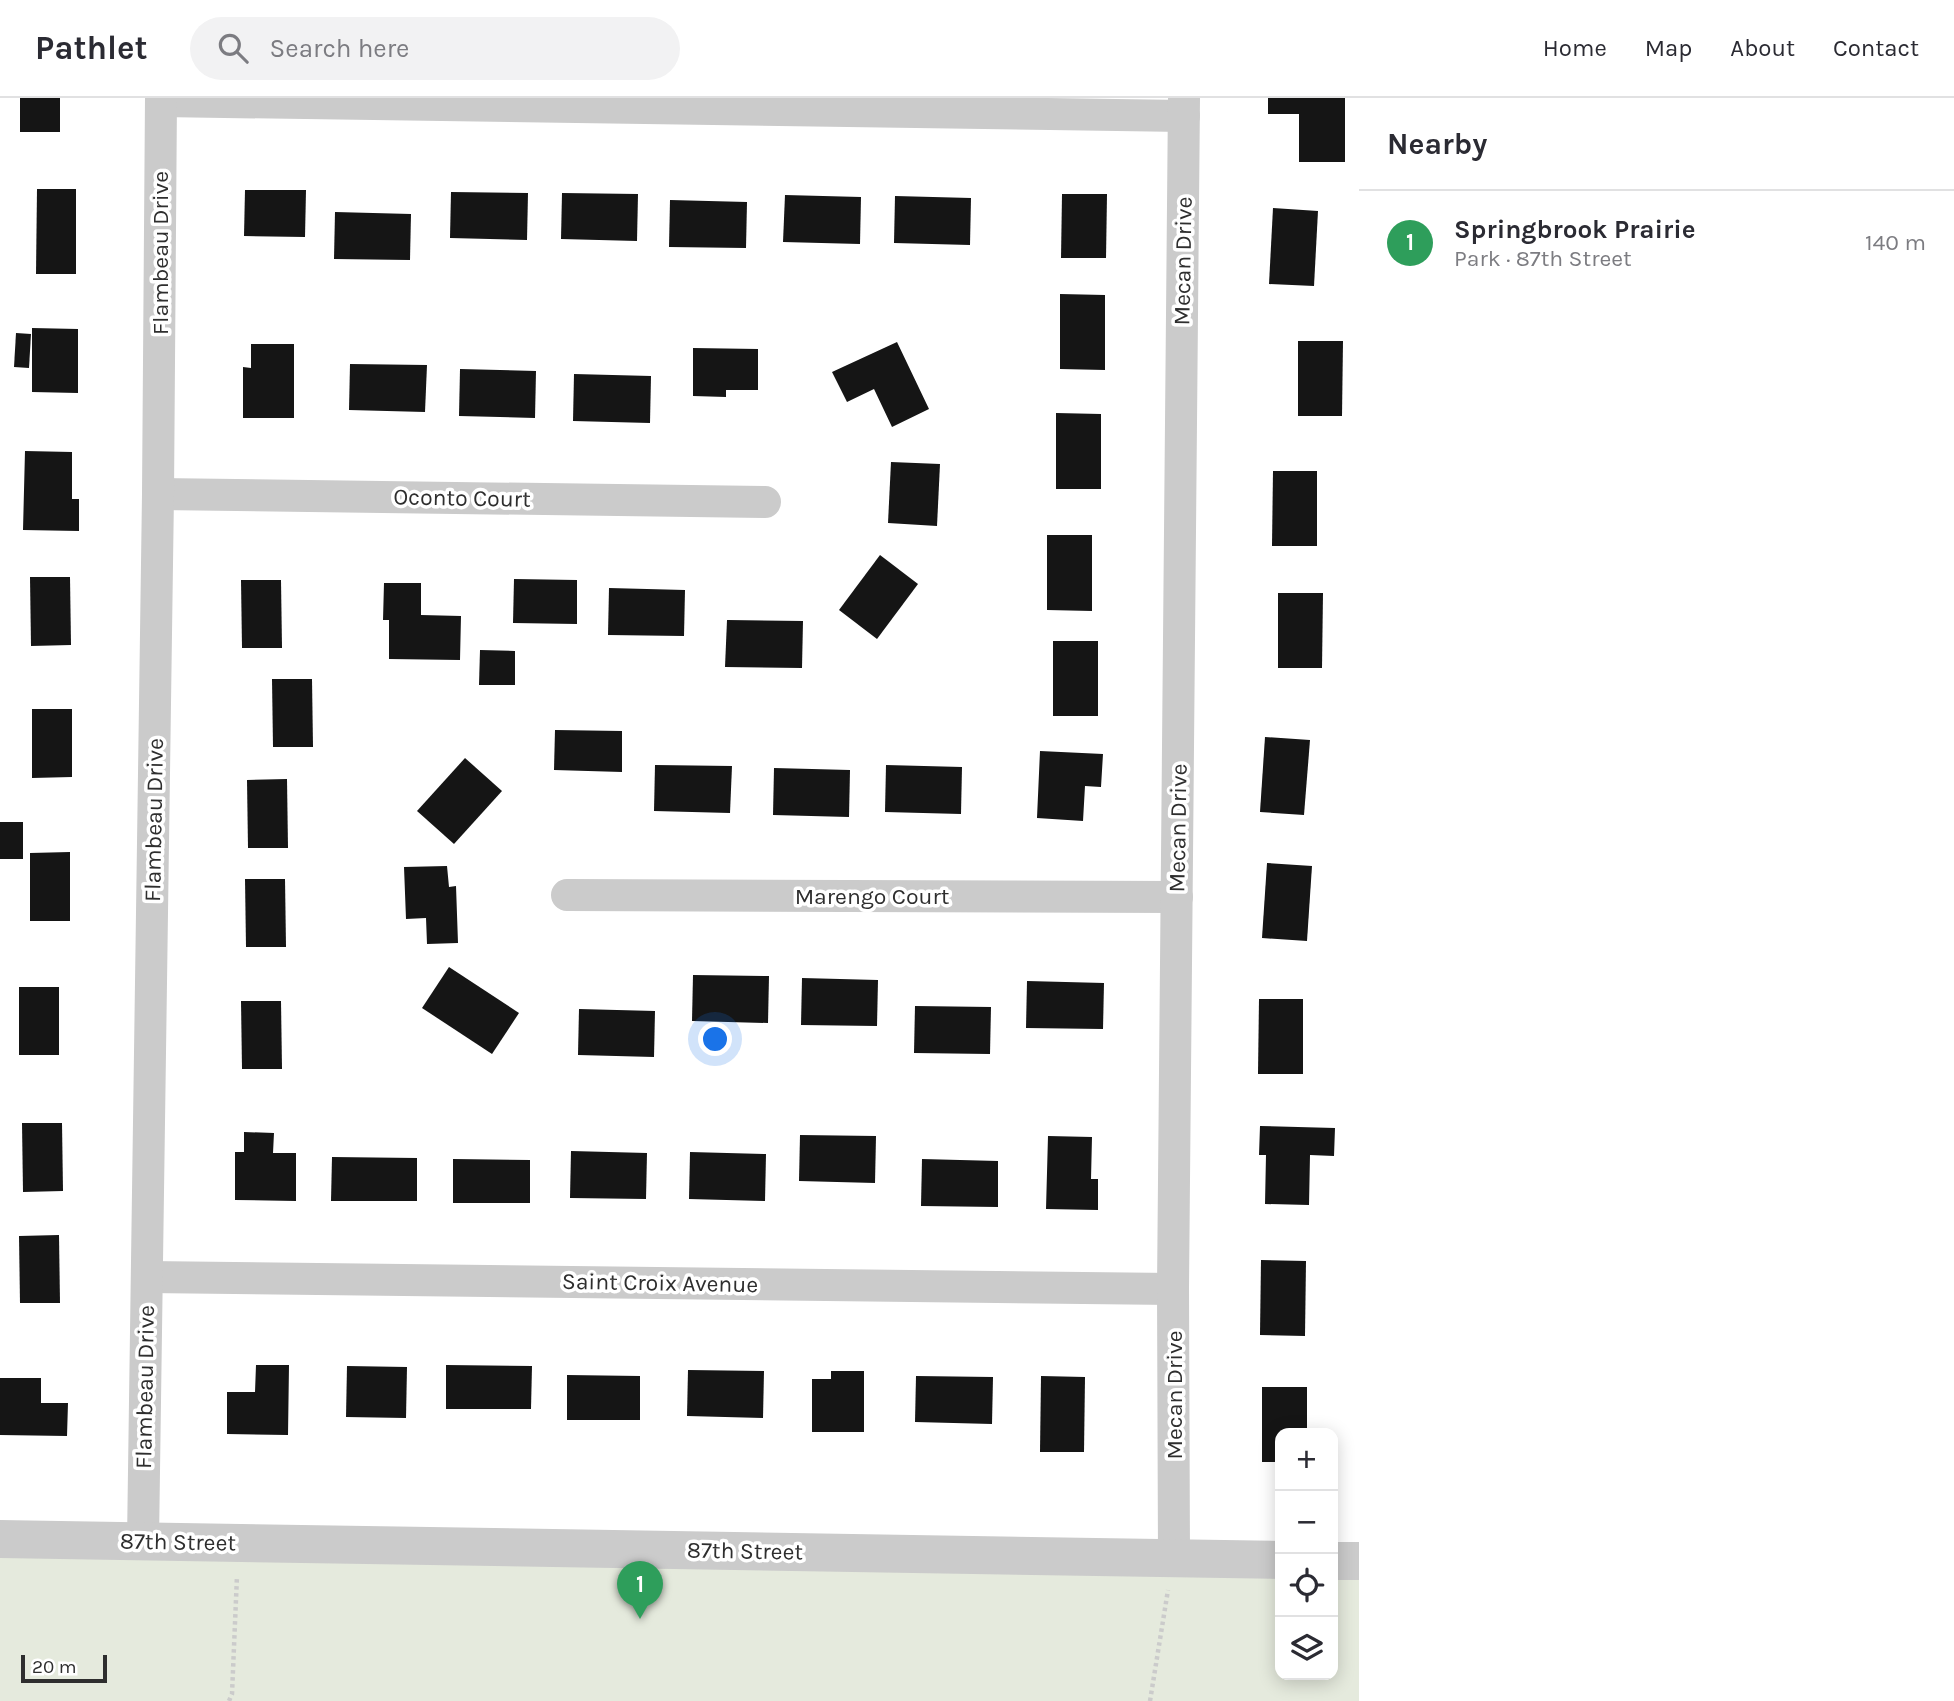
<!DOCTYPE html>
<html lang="en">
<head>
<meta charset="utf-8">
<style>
	:root { --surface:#fff; --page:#f2f2f3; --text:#2b2b33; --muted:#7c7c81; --line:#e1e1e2; --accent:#d54155 }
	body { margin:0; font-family:Karla,sans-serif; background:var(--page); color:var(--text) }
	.controls { position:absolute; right:21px; bottom:21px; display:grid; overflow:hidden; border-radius:14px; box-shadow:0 4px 18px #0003 }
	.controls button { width:63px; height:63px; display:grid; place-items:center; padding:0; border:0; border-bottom:2px solid var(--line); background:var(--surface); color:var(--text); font:35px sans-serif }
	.scale { position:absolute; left:21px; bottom:18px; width:86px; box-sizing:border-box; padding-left:7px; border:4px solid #2e2e2e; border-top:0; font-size:19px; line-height:24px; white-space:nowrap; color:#2e2e2e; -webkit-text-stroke:5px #fff; paint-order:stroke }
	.you { position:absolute; left:716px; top:942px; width:24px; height:24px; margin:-18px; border:5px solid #fff; border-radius:50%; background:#1a73e8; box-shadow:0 0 0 10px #1a73e833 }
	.badge { display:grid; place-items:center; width:46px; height:46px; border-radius:50%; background:var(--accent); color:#fff; font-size:23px; font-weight:700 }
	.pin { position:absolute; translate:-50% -58px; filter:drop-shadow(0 2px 4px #0008) }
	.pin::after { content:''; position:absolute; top:37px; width:24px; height:21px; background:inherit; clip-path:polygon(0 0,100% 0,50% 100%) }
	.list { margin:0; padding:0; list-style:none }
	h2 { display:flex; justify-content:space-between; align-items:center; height:91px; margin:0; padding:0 28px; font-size:30px }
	h2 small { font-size:23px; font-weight:400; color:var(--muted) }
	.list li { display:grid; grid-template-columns:46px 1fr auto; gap:21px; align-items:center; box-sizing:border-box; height:105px; padding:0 28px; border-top:2px solid var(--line) }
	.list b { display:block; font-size:26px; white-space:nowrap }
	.list p { margin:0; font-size:23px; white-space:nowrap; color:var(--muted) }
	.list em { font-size:23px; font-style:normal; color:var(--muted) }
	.icon { flex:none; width:38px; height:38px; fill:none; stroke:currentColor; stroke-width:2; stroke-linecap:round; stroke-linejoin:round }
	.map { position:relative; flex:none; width:1359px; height:1603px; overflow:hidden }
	header { display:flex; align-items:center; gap:42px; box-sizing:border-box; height:98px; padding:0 35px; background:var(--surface); border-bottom:2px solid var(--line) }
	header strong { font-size:33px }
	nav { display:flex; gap:38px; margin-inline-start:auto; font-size:24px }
	.search { width:490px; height:63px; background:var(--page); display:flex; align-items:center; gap:18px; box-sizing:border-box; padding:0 24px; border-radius:38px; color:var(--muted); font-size:26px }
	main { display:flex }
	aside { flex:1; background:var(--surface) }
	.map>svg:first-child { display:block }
</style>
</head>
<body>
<header>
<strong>Pathlet</strong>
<div class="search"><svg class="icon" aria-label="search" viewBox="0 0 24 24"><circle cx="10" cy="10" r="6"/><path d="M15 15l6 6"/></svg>Search here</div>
<nav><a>Home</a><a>Map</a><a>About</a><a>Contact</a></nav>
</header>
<main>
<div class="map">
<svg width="1359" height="1603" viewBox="0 0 1359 1603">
	<rect width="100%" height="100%" fill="#fff"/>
	<path fill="#e5eadd" d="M0,1447l1280,17v113h53v-112h26v138h-1359z"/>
	<g fill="#151515">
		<rect x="20" y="0" width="40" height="34"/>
		<path d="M1268,0h77v64h-46v-48h-31z"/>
		<path d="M37,91h39v85h-40z"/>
		<path d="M245,92h61l-1,47 -61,-1z"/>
		<path d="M451,94l77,1 -1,47 -77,-2z"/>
		<path d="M562,95l76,1 -1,47 -76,-2z"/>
		<path d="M1062,96h45l-1,64h-45z"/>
		<path d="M785,97l76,2 -1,47 -77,-2z"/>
		<path d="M895,98l76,2 -1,47 -76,-2z"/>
		<path d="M670,102l77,2 -1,46 -77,-1z"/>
		<path d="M1273,110l45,3 -4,75 -45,-2z"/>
		<path d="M335,114l76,2 -1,46 -76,-1z"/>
		<path d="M1060,196l45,1v75l-45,-1z"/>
		<path d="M32,230l46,1v64l-46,-1z"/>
		<path d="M16,235l15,1 -2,34 -15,-1z"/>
		<path d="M1298,243h45l-1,75h-44z"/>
		<path d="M897,244l32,67 -37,18 -18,-38 -27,13 -15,-30z"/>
		<path d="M251,246h43v74h-51v-51l8,1z"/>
		<path d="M693,250l65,1v41h-32v7l-33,-1z"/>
		<path d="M350,266l77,1 -2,47 -76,-2z"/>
		<path d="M460,271l76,2 -1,47 -76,-2z"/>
		<path d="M574,276l77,2 -1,47 -77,-2z"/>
		<path d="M1056,315l45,1v75h-45z"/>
		<path d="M25,353l47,1v47h7v32l-56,-1z"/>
		<path d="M891,364l49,2 -3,62 -49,-3z"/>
		<path d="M1273,373h44v75h-45z"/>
		<path d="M1047,437h45v76l-45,-1z"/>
		<path d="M880,457l38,29 -41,55 -38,-29z"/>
		<path d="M30,479h40l1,68 -40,1z"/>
		<path d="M514,481l63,1v44l-64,-1z"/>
		<path d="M241,482h40l1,68h-40z"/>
		<path d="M384,485h37v32l40,1 -1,44 -71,-1v-39h-6z"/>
		<path d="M609,490l76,2 -1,46 -76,-1z"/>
		<path d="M1278,495h45l-1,75h-44z"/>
		<path d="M727,522l76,1 -1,47 -77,-1z"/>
		<rect x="1053" y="543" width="45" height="75"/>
		<path d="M480,552l35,1v34h-36z"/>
		<path d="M272,581h40l1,68h-40z"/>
		<path d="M32,611h40v68l-40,1z"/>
		<path d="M555,632l67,1v41l-68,-2z"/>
		<path d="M1265,639l45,3 -6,75 -44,-3z"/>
		<path d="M1040,653l63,3 -2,33 -16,-1 -2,35 -46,-3z"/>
		<path d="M465,660l37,33 -48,53 -37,-33z"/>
		<path d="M655,667l77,1 -2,47 -76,-2z"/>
		<path d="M886,667l76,2 -1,47 -76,-2z"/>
		<path d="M774,670l76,2 -1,47 -76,-2z"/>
		<path d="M287,681l1,69h-40l-1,-68z"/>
		<rect x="0" y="724" width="23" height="37"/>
		<path d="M70,754v69h-40v-68z"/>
		<path d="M1267,765l45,3 -5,75 -45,-3z"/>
		<path d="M447,768l2,21 7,-1 2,57 -31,1 -1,-26 -20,1 -2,-52z"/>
		<path d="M245,781h40l1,68h-40z"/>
		<path d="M449,869l70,46 -27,41 -70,-46z"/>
		<path d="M693,877l76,1 -1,47 -76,-2z"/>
		<path d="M802,880l76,2 -1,46 -76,-1z"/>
		<path d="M1027,883l77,2 -1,46 -77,-1z"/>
		<rect x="19" y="889" width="40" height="68"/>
		<path d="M1259,901h44v75h-45z"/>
		<path d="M241,903h40l1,68h-40z"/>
		<path d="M915,908l76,1 -1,47 -76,-1z"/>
		<path d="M579,911l76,2 -1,46 -76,-2z"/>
		<path d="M22,1025h40l1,68 -40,1z"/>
		<path d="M1260,1028l75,2 -1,28 -24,-1 -1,50 -44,-1 1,-49h-7z"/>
		<path d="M244,1034l30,1 -1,20h23v48l-61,-1v-48h9z"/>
		<path d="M800,1037l76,1 -1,47 -76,-2z"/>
		<path d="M1048,1038l44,1 -1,42h7v31l-52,-1z"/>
		<path d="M571,1053l76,2 -1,46 -76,-1z"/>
		<path d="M690,1054l76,2 -1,47 -76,-2z"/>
		<path d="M332,1059l85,1v43h-86z"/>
		<path d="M453,1061l77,1v43h-77z"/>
		<path d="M922,1061l76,2v46l-77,-1z"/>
		<path d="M59,1137l1,68h-40l-1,-67z"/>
		<path d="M1261,1162l45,1 -1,75 -45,-1z"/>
		<path d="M256,1267h33l-1,70 -61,-1v-42h28z"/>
		<path d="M446,1267l86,1 -1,43h-85z"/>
		<path d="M347,1268l60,1 -1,51 -60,-1z"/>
		<path d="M688,1272l76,1 -1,47 -76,-2z"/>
		<path d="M831,1273h33v61h-52v-53h19z"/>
		<path d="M567,1277l73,1v44h-73z"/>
		<path d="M916,1278l77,1 -1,47 -77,-2z"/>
		<path d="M1041,1278l44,1 -1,75h-44z"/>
		<path d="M0,1280h41v25h27l-1,33 -67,-1z"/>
		<path d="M1262,1289h45v46h-27v29h-18z"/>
	</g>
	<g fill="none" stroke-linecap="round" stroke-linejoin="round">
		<g stroke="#cbcbcb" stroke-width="4.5" stroke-dasharray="3.5 3.5" stroke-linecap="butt">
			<path d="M229,1603l3,-7 5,-118"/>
			<path d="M1150,1603l18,-111"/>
		</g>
		<g stroke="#cbcbcb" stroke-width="32">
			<path d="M161,3l1023,15"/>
			<path d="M158,396l607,8"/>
			<path d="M567,797l610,2"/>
			<path d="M147,1179l1026,12"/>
			<path d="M143,1443l15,-1047 3,-396"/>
			<path d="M1174,1460l-1,-269 11,-1191"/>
		</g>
		<g stroke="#cbcbcb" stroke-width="38">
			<path d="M0,1441l1280,21"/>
			<path d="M1333,1463h26"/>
		</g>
	</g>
	<g text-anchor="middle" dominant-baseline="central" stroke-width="7" stroke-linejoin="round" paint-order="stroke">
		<g font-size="23" fill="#2e2e2e" stroke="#fff">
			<text transform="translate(160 155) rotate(-90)">Flambeau Drive</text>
			<text transform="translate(1183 163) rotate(-89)">Mecan Drive</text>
			<text transform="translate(462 400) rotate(1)">Oconto Court</text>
			<text transform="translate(154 722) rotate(-89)">Flambeau Drive</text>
			<text transform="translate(1178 730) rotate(-89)">Mecan Drive</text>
			<text x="872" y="798">Marengo Court</text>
			<text transform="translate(660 1185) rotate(1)">Saint Croix Avenue</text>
			<text transform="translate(145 1289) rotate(-89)">Flambeau Drive</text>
			<text transform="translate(1174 1297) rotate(-90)">Mecan Drive</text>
			<text transform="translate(178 1444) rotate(1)">87th Street</text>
			<text transform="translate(745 1453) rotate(1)">87th Street</text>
		</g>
	</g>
</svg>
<div class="controls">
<button>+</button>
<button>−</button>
<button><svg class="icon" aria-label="locate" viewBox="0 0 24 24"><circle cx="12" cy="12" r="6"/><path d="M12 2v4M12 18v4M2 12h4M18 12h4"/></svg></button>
<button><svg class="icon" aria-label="layers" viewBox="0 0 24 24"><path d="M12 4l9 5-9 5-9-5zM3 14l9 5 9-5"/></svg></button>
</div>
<div class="scale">20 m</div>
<div class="you"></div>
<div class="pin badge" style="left:640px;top:1521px;background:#2e9e5b">1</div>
</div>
<aside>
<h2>Nearby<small></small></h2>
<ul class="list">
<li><span class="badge" style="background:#2e9e5b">1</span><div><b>Springbrook Prairie</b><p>Park · 87th Street</p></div><em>140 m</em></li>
</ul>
</aside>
</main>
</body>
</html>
